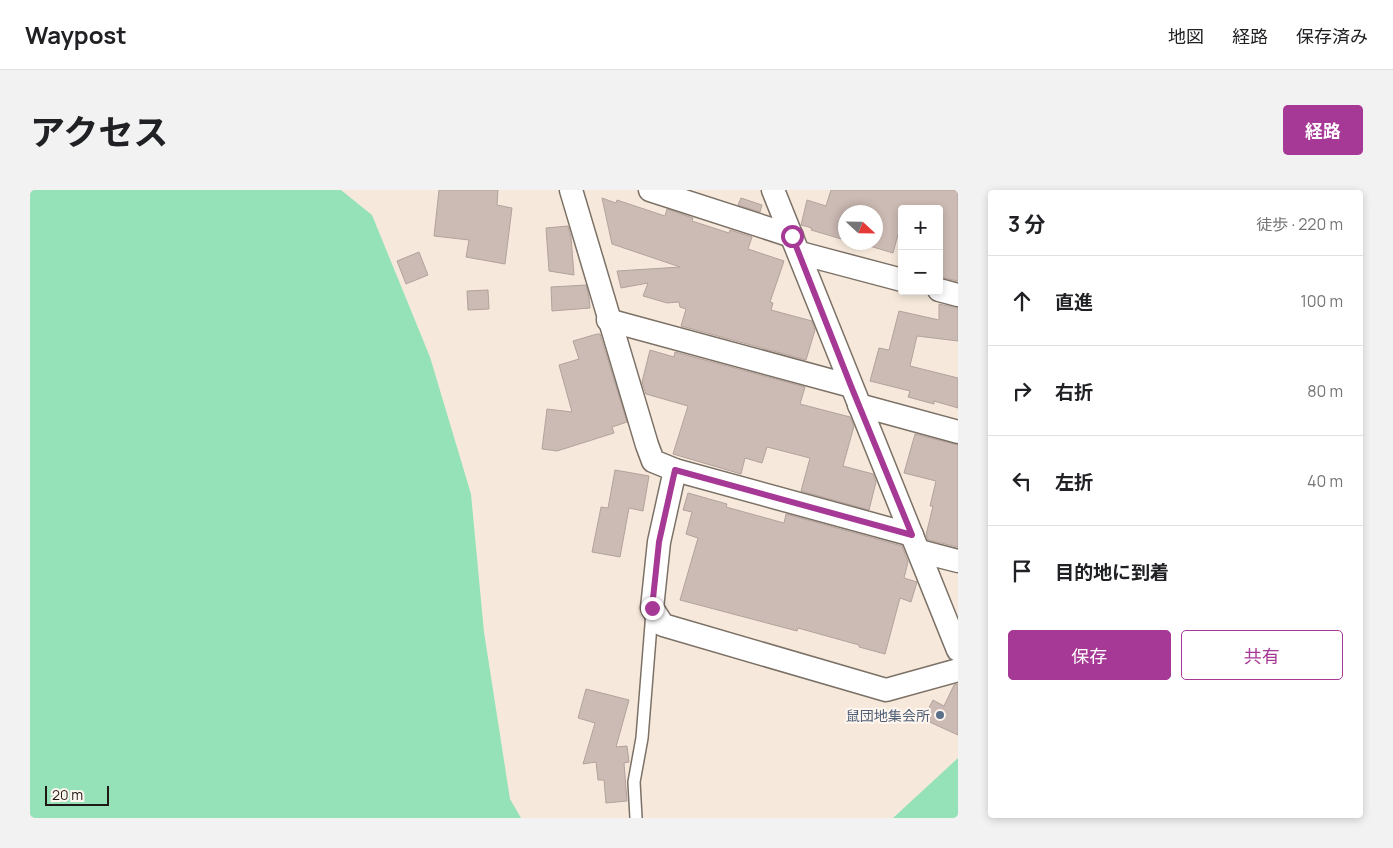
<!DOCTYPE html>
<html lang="ja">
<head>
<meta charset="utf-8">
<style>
	:root { --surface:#fff; --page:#f2f2f2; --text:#202124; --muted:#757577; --line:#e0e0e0; --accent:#a73996 }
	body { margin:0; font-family:Manrope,"Noto Sans JP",sans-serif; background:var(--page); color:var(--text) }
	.controls { position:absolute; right:15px; top:15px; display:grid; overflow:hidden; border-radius:5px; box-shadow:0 2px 8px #0003 }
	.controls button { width:45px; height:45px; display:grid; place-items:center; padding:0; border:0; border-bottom:1px solid var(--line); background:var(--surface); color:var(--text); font:25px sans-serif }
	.compass { position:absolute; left:808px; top:15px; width:45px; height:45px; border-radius:50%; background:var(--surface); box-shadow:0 2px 8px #0003; rotate:112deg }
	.scale { position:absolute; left:15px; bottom:12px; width:64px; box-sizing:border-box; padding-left:5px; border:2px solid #1e1915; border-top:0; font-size:14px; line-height:18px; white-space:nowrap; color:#1e1915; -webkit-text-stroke:4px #fff7ef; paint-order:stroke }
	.stop { position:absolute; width:15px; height:15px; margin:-11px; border:4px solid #a73996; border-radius:50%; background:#fff }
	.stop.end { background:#a73996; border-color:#fff; box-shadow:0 1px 5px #0008 }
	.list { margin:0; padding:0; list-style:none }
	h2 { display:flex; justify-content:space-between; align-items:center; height:65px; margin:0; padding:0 20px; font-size:21px }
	h2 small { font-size:16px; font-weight:400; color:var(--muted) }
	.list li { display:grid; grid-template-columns:32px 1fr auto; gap:15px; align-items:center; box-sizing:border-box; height:90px; padding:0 20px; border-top:1px solid var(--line) }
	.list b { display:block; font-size:19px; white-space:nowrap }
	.list em { font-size:16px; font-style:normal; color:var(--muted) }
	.actions { display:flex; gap:10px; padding:15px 20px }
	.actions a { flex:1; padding:11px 0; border:1px solid var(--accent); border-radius:5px; text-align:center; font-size:18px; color:var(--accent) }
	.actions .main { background:var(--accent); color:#fff }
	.icon { flex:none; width:28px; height:28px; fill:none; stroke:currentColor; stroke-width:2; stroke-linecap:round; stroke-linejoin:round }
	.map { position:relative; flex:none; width:928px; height:628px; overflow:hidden; border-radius:5px }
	header { display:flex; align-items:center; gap:30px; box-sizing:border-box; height:70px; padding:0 25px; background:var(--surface); border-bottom:1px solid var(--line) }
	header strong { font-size:24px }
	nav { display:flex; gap:28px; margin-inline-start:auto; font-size:18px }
	.intro { display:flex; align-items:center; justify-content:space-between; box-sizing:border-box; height:120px; padding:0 30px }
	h1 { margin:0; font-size:35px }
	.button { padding:12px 22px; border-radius:5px; background:var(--accent); color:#fff; font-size:18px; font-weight:700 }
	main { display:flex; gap:30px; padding:0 30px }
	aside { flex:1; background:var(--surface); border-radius:5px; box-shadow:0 2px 8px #0003 }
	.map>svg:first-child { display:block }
</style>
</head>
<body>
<header>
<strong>Waypost</strong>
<nav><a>地図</a><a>経路</a><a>保存済み</a></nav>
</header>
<div class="intro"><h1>アクセス</h1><a class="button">経路</a></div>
<main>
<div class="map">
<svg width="928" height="628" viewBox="0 0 928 628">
	<rect width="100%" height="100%" fill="#f6e9dc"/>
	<g fill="#96e2b8">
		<path d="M0,0h311l31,25 58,142 41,137 13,138 26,167 11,19h-491z"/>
		<path d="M928,568v60h-65z"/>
	</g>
	<g fill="#ccbab4" stroke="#b3a29c">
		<path d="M409,0h59l-1,15 15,3 -7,56 -39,-7 3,-17 -35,-4z"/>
		<path d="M801,0h127v91l-19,-4v-68h-37v11l-9,33 -37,-11h20v-30h-30l-1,28 -34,-10 1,-2 -11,-3 6,-25 19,6z"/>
		<path d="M572,8l14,5 1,-3 48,16 2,-7 26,9 -1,3 37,12 1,-3 22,7 -4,12 36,12 -14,41 3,1 -2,7 41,11 3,9 -9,30 -125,-34 5,-17 -6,-2 -1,-5 -12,1 -24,-7 5,-13 -27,5 -4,-17 63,-4 -68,-23z"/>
		<path d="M711,8l21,7 -2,7 -22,-7z"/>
		<path d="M538,36l3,11 3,38 -25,-4 -3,-43z"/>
		<path d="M389,62l9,23 -22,9 -9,-23z"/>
		<path d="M556,95l3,12 1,11 -38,3 -1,-24z"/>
		<path d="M458,100l1,19 -21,1 -1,-19z"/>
		<path d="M909,114l19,4v33l-41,-5 -7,30 48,12v30l-24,-7v3l-26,-7 2,-6 -40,-10 9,-33 10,2 10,-39 40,9z"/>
		<path d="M567,144h3l27,88 -15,5 2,6 -57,18 -15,-2 5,-40 25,3 -13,-47 20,-6 -6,-18z"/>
		<path d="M620,160l24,7 1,-5 130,35 -5,17 50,13 4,9 -11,40 30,8 3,8 -7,28 -68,-19 9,-33 -43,-11 -5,16 -17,-5 -4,16 -68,-20 15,-48 -42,-12 -4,-12z"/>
		<path d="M885,244l43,11v102l-30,-7 -2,-5 7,-29h-3l6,-25 -32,-8z"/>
		<path d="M585,280l34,6 -6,35 -14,-3 -9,49 -28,-5 9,-45 7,1z"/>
		<path d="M658,303l39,11 -1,3 58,16 2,-9 116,32 6,16 -4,16 13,4 -6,20 -11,-4 -15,56 -26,-7v-2l-61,-17 -1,3 -117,-31 18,-62 -12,-4 6,-22 -9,-2z"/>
		<path d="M928,494v51l-35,-16 10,-19 11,6 10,-21z"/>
		<path d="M556,499l43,11 -13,47 11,-1 2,16 -5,1 3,38 -21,2 -2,-23h-6l-2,-18 -13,2 12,-41 -17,-5z"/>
	</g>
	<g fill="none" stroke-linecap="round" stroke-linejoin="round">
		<defs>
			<path id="service" d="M606,628l-2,-36 8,-44 10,-126"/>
			<g id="minor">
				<path d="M541,0l76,255 6,16 22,9 -16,72 -7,66 11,17 223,65 72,-20"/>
				<path d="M620,0l142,46"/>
				<path d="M743,0l185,460"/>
				<path d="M770,63l102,27"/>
				<path d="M909,100l19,5"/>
				<path d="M578,130l243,66"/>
				<path d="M829,215l99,27"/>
				<path d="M645,280l237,65"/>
				<path d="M889,361l39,10"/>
			</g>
		</defs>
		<use href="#service" stroke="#7c7166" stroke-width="14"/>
		<use href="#minor" stroke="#7c7166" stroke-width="25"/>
		<use href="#service" stroke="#fff" stroke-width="11"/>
		<use href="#minor" stroke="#fff" stroke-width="22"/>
	</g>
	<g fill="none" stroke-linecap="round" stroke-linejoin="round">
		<path stroke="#a73996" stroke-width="6" d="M622,418l7,-66 16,-72 237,65 -61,-149 -59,-150"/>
	</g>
	<circle fill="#5c6f8a" stroke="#fff7ef" stroke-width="2" cx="910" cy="525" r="5"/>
	<g text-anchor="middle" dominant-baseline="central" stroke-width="4" stroke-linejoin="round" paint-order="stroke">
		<g font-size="14" fill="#4e5e75" stroke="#fff7ef" text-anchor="end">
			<text x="900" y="525">鼠団地集会所</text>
		</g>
	</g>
</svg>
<div class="controls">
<button>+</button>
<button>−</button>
</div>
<svg class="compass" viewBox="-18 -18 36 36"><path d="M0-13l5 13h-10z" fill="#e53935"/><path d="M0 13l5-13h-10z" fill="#757577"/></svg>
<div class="scale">20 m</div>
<div class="stop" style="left:762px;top:46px"></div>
<div class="stop end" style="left:622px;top:418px"></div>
</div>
<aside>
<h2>3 分<small>徒歩 · 220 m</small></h2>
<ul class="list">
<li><svg class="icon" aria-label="ahead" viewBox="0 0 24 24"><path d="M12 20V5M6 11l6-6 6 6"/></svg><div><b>直進</b></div><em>100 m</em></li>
<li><svg class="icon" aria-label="right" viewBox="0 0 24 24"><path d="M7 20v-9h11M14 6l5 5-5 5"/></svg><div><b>右折</b></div><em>80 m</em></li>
<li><svg class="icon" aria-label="left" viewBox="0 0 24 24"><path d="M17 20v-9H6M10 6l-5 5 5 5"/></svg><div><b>左折</b></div><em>40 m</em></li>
<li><svg class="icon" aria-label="arrive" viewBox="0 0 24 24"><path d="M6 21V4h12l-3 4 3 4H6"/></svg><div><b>目的地に到着</b></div></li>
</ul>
<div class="actions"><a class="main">保存</a><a>共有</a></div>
</aside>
</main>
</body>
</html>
